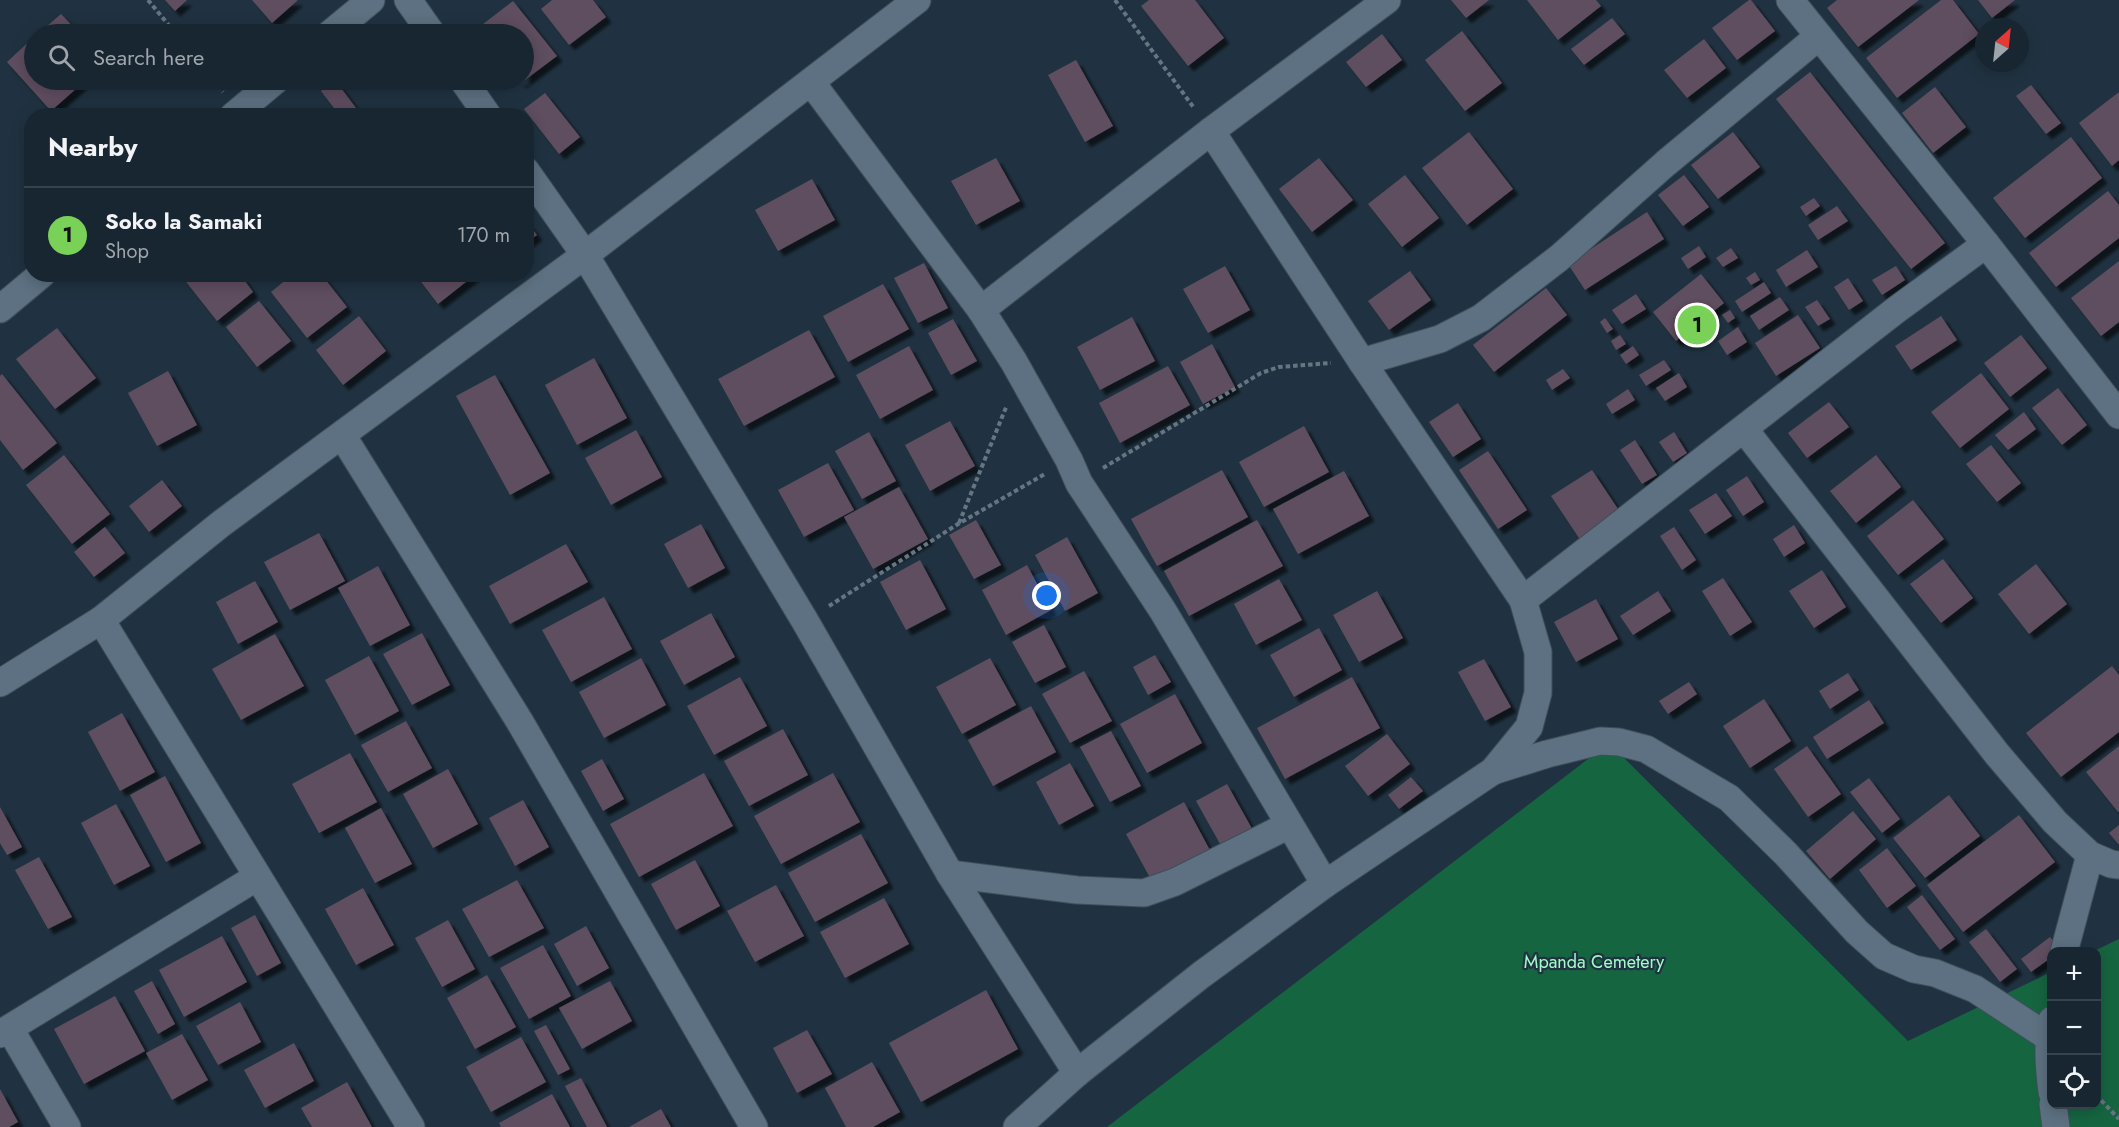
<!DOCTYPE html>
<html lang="en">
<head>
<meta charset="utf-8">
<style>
	:root { --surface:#182631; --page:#212e39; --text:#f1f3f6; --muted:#9fa5ab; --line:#36434d; --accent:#79d157 }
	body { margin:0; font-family:Jost,sans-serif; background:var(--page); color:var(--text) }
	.controls { position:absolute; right:18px; bottom:18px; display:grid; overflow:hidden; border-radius:12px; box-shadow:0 3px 15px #0003 }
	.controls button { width:54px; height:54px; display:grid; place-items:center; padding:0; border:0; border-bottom:2px solid var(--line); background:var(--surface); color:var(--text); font:30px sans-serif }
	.compass { position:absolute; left:1975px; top:18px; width:54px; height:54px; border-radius:50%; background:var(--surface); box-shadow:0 3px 15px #0003; rotate:27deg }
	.you { position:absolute; left:1047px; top:596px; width:21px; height:21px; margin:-15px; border:4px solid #fff; border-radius:50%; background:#1a73e8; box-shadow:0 0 0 9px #1a73e833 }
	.badge { display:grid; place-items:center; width:39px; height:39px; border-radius:50%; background:var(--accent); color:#111; font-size:20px; font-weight:700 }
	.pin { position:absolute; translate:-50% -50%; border:3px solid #fff; box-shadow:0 2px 6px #0006 }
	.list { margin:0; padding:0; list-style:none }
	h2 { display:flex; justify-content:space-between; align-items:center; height:78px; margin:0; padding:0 24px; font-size:26px }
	h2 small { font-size:20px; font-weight:400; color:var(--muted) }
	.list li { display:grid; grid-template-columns:39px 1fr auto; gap:18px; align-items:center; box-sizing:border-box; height:96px; padding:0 24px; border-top:2px solid var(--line) }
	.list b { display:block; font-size:22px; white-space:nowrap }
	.list p { margin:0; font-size:20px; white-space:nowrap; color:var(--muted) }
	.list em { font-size:20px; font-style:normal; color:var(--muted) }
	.icon { flex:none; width:33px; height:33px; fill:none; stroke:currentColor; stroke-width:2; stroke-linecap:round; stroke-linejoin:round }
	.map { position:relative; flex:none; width:2119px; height:1127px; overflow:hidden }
	.search { position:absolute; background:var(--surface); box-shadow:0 3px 15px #0003; left:24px; top:24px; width:510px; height:66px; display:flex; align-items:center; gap:15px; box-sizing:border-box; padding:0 21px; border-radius:33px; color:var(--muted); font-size:22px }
	.panel { position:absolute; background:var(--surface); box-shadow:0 3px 15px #0003; left:24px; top:108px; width:510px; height:174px; border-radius:24px }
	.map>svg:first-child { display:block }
</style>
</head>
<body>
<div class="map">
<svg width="2119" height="1127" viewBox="0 0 2119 1127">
	<defs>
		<filter id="shadow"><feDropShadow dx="5.5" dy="5.5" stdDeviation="1.5" flood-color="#0009"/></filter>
	</defs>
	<rect width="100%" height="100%" fill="#203241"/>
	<path fill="#166541" d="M1609,743l299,298 143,-69 1,132h44v-152l-2,-1 25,-12v188h-1012z"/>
	<g fill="#5f4e60" filter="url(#shadow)">
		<path d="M165,0h22l-12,11z"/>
		<path d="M252,0h46l-26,23z"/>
		<path d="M552,0h41l13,17 -37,28 -28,-36z"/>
		<path d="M1149,0h46l29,38 -36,28 -47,-60z"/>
		<path d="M1451,0h38l-23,18z"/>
		<path d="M1527,0h69l5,6 -43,34z"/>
		<path d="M1749,0h2l24,31 -38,29 -25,-32z"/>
		<path d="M1837,0h82l-61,47 -31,-39z"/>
		<path d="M1941,0h12l26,34 -82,64 -31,-40z"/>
		<path d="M1978,0h37l-23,18z"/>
		<path d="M513,1l44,55 -36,27 -2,-3h5v-46h-41l-5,-6z"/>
		<path d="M61,14l19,20h-42z"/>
		<path d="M1612,18l13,16 -41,31 -13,-16z"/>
		<path d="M1462,31l40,52 -37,28 -40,-51z"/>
		<path d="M1382,34l20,26 -36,27 -20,-25z"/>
		<path d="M34,37v43h52l-35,31 -44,-49z"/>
		<path d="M1704,39l22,29 -39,30 -23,-28z"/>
		<path d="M1076,60l37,66 -28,16 -37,-67z"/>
		<path d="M1810,72l135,171 -34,26 -135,-170z"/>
		<path d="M335,80l24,32 -5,4h-14l-19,-25z"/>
		<path d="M2031,85l30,38 -15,11 -30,-38z"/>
		<path d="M1935,87l31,40 -33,26 -31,-40z"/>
		<path d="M2119,92v68l-7,6 -33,-43z"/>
		<path d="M545,93l35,44 -21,17 -35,-45z"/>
		<path d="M1469,132l44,57 -46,36 -45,-57z"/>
		<path d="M1733,132l27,35 -42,32 -27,-34z"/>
		<path d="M2071,137l31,41 -77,60 -32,-40z"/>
		<path d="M996,158l24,43 -44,24 -25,-44z"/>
		<path d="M1319,158l34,42 -41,32 -33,-43z"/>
		<path d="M1405,175l34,43 -37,29 -34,-43z"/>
		<path d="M1684,175l25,32 -26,19 -25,-31z"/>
		<path d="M812,179l23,41 -57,31 -23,-41z"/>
		<path d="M2108,191l11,14v33l-63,49 -27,-34z"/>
		<path d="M1814,198l6,8 -14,10 -6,-9z"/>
		<path d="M1837,206l11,15 -30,19 -10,-15z"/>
		<path d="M1647,212l17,27 -79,51 -17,-26z"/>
		<path d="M526,221l11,14 -11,8z"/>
		<path d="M1699,246l7,11 -18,12 -7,-11z"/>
		<path d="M1731,248l7,10 -15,9 -7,-9z"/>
		<path d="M1807,250l11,17 -32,20 -10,-17z"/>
		<path d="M2119,261v61l-18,14 -30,-38z"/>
		<path d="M924,263l24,45 -30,15 -24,-45z"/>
		<path d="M1225,266l25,44 -42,23 -25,-44z"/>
		<path d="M1896,266l9,14 -23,15 -10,-15z"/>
		<path d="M1410,271l21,29 -42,30 -21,-29z"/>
		<path d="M1755,272l5,8 -9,5 -5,-7z"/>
		<path d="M187,274h53l13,18 -36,29 -34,-43z"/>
		<path d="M293,274h28l26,33 -40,31 -36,-46z"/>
		<path d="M415,274h61l-38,30z"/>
		<path d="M1701,274l23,29 -48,38 -23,-29z"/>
		<path d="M1848,278l15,23 -14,9 -15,-23z"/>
		<path d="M1764,282l7,11 -29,19 -7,-11z"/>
		<path d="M883,284l26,45 -61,33 -25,-46z"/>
		<path d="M1546,288l21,27 -73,57 -21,-27z"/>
		<path d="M1636,294l10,15 -24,15 -10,-14z"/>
		<path d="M1780,297l9,13 -30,20 -9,-14z"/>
		<path d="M1817,300l13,19 -12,7 -13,-19z"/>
		<path d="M259,301l32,40 -34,26 -31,-40z"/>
		<path d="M1730,310l5,8 -7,5 -6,-8z"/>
		<path d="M1798,315l22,33 -44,28 -21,-33z"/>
		<path d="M359,316l27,35 -43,34 -27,-35z"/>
		<path d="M1941,316l16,24 -46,30 -16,-24z"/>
		<path d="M1132,317l23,44 -55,29 -23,-43z"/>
		<path d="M1605,318l8,11 -6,4 -7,-11z"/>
		<path d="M953,319l24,42 -26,14 -23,-42z"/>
		<path d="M1738,327l9,15 -20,13 -9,-14z"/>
		<path d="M57,328l39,50 -41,31 -39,-50z"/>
		<path d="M809,330l26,47 -91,49 -26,-47z"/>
		<path d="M1620,335l6,9 -10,6 -5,-9z"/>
		<path d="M2021,335l26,33 -37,29 -26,-34z"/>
		<path d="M1212,344l23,43 -32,17 -23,-42z"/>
		<path d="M909,346l24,44 -53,29 -24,-44z"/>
		<path d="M1633,346l6,9 -13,9 -6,-9z"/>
		<path d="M594,358l33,60 -50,27 -32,-60z"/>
		<path d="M1664,360l7,10 -25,16 -7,-11z"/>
		<path d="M1168,366l22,39 -70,38 -21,-40z"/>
		<path d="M1563,369l7,9 -18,12 -6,-10z"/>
		<path d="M168,371l29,54 -40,21 -29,-53z"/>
		<path d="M1679,373l8,14 -22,14 -9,-13z"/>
		<path d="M1981,373l28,36 -49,39 -29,-36z"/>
		<path d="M2,374l55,69 -34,27 -23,-30v-64z"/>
		<path d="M495,375l55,98 -40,22 -54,-99z"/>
		<path d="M2058,388l29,37 -25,20 -30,-37z"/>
		<path d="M1628,389l7,11 -23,14 -6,-10z"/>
		<path d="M1829,402l20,25 -42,31 -19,-25z"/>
		<path d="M1458,403l23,36 -28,18 -24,-35z"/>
		<path d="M2024,412l12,17 -28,21 -13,-15z"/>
		<path d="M950,421l25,45 -45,25 -25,-46z"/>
		<path d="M1304,426l25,46 -65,35 -25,-45z"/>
		<path d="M636,430l26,47 -51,28 -26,-47z"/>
		<path d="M869,432l27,49 -34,18 -27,-48z"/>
		<path d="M1674,432l13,21 -14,9 -14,-20z"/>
		<path d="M1635,440l22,35 -15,9 -22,-34z"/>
		<path d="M1991,445l30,38 -24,19 -31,-38z"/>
		<path d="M1488,451l39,59 -29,19 -39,-59z"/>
		<path d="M64,455l46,59 -38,30 -46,-59z"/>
		<path d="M1876,455l25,32 -45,36 -26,-32z"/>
		<path d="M828,463l26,47 -50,27 -26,-47z"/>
		<path d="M1222,470l26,47 -91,49 -26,-47z"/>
		<path d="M1592,470l30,45 -41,26 -30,-45z"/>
		<path d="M1344,471l25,45 -71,38 -25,-45z"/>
		<path d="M1747,476l17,26 -21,14 -17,-26z"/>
		<path d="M162,480l20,26 -33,26 -20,-26z"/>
		<path d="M899,487l29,52 -55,30 -29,-52z"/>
		<path d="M1716,493l16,23 -27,18 -16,-24z"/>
		<path d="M1913,500l31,39 -46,36 -31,-39z"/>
		<path d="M976,520l25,45 -27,14 -25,-44z"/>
		<path d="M1257,520l26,46 -94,50 -25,-45z"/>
		<path d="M701,524l24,44 -37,20 -24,-44z"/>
		<path d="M1794,525l11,18 -21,14 -11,-18z"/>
		<path d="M105,527l20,26 -31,24 -20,-25z"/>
		<path d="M1674,527l22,33 -14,10 -22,-34z"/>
		<path d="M319,533l26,48 -55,29 -26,-48z"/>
		<path d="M1067,537l31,56 -33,18 -30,-56z"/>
		<path d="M566,544l22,38 -78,42 -21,-38z"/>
		<path d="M1943,559l30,39 -32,25 -31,-39z"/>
		<path d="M920,560l26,49 -40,21 -26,-48z"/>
		<path d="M2036,564l31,40 -38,30 -31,-40z"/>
		<path d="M1027,565l24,45 -45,25 -24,-45z"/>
		<path d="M378,566l32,59 -40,21 -32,-58z"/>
		<path d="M1822,570l24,37 -32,21 -25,-37z"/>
		<path d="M1723,578l29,44 -22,14 -28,-45z"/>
		<path d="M1279,579l23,41 -46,25 -22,-41z"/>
		<path d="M255,581l23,41 -40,22 -22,-42z"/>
		<path d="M1377,591l26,47 -44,24 -26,-47z"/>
		<path d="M1658,591l13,20 -38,24 -13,-19z"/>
		<path d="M604,597l28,52 -61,33 -29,-52z"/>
		<path d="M1596,599l22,40 -42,23 -22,-40z"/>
		<path d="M711,613l24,44 -51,28 -24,-44z"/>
		<path d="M1044,625l22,42 -31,16 -23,-41z"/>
		<path d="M1319,628l23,42 -48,27 -24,-42z"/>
		<path d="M422,633l28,52 -38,20 -29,-51z"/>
		<path d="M275,634l29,52 -63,34 -29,-51z"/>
		<path d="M1155,655l16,27 -23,13 -15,-28z"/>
		<path d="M369,656l30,55 -44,24 -30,-55z"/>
		<path d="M641,658l25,47 -62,33 -25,-46z"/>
		<path d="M990,658l26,47 -54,29 -26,-47z"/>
		<path d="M1484,659l27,48 -26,14 -27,-49z"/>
		<path d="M2112,666l7,9v57l-58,45 -35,-44z"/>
		<path d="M1084,671l28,50 -42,22 -28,-49z"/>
		<path d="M1848,673l11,17 -29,19 -11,-18z"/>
		<path d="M740,677l27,49 -53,29 -27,-49z"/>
		<path d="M1352,677l28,51 -95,51 -28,-51z"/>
		<path d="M1689,682l8,12 -29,20 -9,-13z"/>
		<path d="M1175,694l27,49 -55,30 -27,-49z"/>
		<path d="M1764,699l27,42 -41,27 -27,-42z"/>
		<path d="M1869,700l15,23 -57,36 -14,-22z"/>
		<path d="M1031,706l25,46 -63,34 -25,-46z"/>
		<path d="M122,713l33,59 -35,19 -32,-59z"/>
		<path d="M406,721l26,47 -44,24 -27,-47z"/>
		<path d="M783,729l25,46 -59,31 -25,-45z"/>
		<path d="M1111,731l30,55 -31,16 -30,-55z"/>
		<path d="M1387,734l23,30 -42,32 -23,-30z"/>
		<path d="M1807,746l34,48 -33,23 -34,-48z"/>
		<path d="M2119,746v65l-1,1 -32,-40z"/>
		<path d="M350,753l27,49 -58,31 -27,-49z"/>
		<path d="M602,759l22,40 -21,12 -22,-40z"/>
		<path d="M1070,763l24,43 -35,19 -23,-43z"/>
		<path d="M448,769l30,55 -45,24 -30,-54z"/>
		<path d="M704,773l29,53 -94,51 -29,-53z"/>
		<path d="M833,773l27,49 -79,42 -27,-48z"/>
		<path d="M165,776l36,67 -35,19 -36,-67z"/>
		<path d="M1411,777l12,14 -24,18 -11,-14z"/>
		<path d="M1869,778l31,41 -18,14 -32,-41z"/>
		<path d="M1227,784l28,50 -31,17 -28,-50z"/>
		<path d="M1949,795l31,41 -55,42 -32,-40z"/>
		<path d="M523,800l26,47 -34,19 -26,-48z"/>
		<path d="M1184,802l28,52 -58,31 -28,-51z"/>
		<path d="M116,804l34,62 -36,19 -33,-62z"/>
		<path d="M0,807l22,40 -15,8 -7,-12z"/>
		<path d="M381,808l31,56 -37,19 -30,-55z"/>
		<path d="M1853,811l23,28 -46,40 -24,-28z"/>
		<path d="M2019,815l36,47 -92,70 -36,-47z"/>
		<path d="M2119,825v20l-10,-12z"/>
		<path d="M861,834l27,49 -73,39 -27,-49z"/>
		<path d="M1887,848l29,38 -29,22 -28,-38z"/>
		<path d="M39,857l33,60 -24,12 -33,-59z"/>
		<path d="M695,860l25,46 -44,24 -25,-46z"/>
		<path d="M517,880l27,48 -55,29 -27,-48z"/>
		<path d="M776,885l28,51 -49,26 -28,-51z"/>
		<path d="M363,888l31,57 -38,20 -31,-56z"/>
		<path d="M1922,895l33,44 -15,11 -33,-43z"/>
		<path d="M884,898l25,46 -64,34 -25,-46z"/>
		<path d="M255,915l26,48 -24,13 -26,-48z"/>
		<path d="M448,920l27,49 -33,18 -27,-49z"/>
		<path d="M586,926l23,42 -32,18 -23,-42z"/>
		<path d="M1986,929l31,40 -17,13 -31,-40z"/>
		<path d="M222,936l25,46 -63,35 -25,-47z"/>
		<path d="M2050,937l10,13 -8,2v5l-21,15 -10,-13z"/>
		<path d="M543,945l28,51 -42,23 -29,-51z"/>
		<path d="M487,975l29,52 -41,22 -28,-51z"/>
		<path d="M152,981l23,43 -17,10 -24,-43z"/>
		<path d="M610,981l22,40 -50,28 -23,-41z"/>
		<path d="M986,990l32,59 -97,53 -32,-59z"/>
		<path d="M115,996l30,55 -61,33 -30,-55z"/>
		<path d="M240,1002l21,40 -43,23 -22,-39z"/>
		<path d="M546,1025l24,44 -12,6 -24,-44z"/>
		<path d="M807,1030l25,44 -35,19 -24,-45z"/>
		<path d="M182,1034l26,46 -36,20 -26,-47z"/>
		<path d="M521,1037l25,45 -55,30 -25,-45z"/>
		<path d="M294,1043l20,38 -49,27 -21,-38z"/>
		<path d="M872,1062l28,50 -27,15h-27l-21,-39z"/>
		<path d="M581,1078l26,49h-20l-22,-41z"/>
		<path d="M347,1082l25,45h-60l-11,-19z"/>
		<path d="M0,1089l18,33 -9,5h-9z"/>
		<path d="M552,1094l18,33h-69l-2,-4z"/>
		<path d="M661,1109l10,18h-42z"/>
	</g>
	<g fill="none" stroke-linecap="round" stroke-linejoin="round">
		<defs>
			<g id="street">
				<path d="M408,0l24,34"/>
				<path d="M1790,0l196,244 133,171"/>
				<path d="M330,34l41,-34"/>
				<path d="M463,80l25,36"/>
				<path d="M811,82l170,228 33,52 55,98 10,23 84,128 162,273"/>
				<path d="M233,116l43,-36"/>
				<path d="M526,171l59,84 220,366 145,253 127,199"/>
				<path d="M0,309l42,-35"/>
				<path d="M981,310l230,-179 176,-131"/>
				<path d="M1362,362l78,-23 41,-21 78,-60 107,-95 152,-126"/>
				<path d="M1744,429l253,325 58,68 35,33 21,9 8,1"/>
				<path d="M342,435l178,287 234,405"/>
				<path d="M1523,600l373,-290 90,-66"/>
				<path d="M101,620l310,507"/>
				<path d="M0,683l101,-63 121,-97 363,-268 332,-255"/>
				<path d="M1493,771l54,-17 53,-13 19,1 27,7 83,49 57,56 71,78 27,24 30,13 21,4 40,16 73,48"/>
				<path d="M950,874l127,16 67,3 31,-11 114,-57"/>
				<path d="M2064,952l26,-97"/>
				<path d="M2052,1020c-5,25 -3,47 0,72"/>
				<path d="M10,1029l57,98"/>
				<path d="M0,1034l257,-157"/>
				<path d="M2053,1104l3,23"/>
				<path d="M1017,1127l60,-54 124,-98 124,-91 168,-113 36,-44 9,-34v-41l-15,-52 -161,-238 -151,-231"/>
			</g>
		</defs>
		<use href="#street" stroke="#3f4f5b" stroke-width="29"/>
		<g stroke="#667582" stroke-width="4" stroke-dasharray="4.5 3" stroke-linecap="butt">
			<path d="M148,0l28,34"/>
			<path d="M1115,0l79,108"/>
			<path d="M213,80l10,12"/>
			<path d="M1103,468l158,-95 18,-6 52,-4"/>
			<path d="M959,523l48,-118"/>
			<path d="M829,606l129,-82 87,-50"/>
			<path d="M2096,1095l23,24"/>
		</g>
		<use href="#street" stroke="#5d7182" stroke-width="27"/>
	</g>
	<g text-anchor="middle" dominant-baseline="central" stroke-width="4.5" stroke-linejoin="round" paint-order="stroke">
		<g font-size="18" fill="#a2fbc8" stroke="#203241">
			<text x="1594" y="962">Mpanda Cemetery</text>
		</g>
	</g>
</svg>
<div class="controls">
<button>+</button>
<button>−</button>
<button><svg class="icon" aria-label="locate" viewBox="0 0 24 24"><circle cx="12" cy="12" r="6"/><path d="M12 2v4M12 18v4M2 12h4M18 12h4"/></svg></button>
</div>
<svg class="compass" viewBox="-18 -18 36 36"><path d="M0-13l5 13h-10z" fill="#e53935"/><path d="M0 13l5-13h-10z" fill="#9fa5ab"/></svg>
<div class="you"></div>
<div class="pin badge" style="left:1697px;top:325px">1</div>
<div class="search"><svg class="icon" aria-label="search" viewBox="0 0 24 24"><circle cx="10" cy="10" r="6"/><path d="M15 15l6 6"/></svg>Search here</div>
<section class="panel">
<h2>Nearby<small></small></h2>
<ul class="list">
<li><span class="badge">1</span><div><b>Soko la Samaki</b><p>Shop</p></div><em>170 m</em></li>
</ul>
</section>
</div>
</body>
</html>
